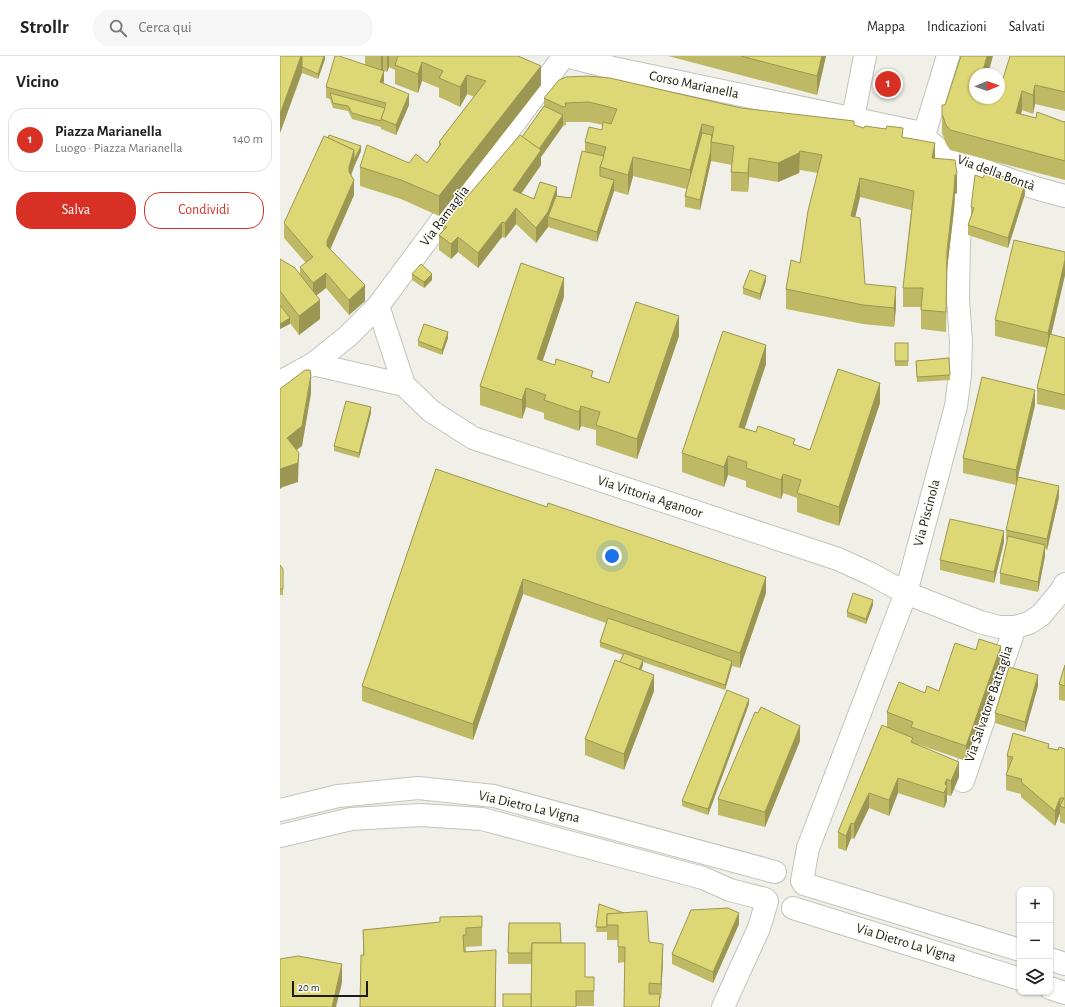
<!DOCTYPE html>
<html lang="it">
<head>
<meta charset="utf-8">
<style>
	:root { --surface:#fff; --page:#f6f6f6; --text:#202124; --muted:#757577; --line:#e0e0e0; --accent:#d93025 }
	body { margin:0; font-family:"Alegreya Sans",sans-serif; background:var(--page); color:var(--text) }
	.controls { position:absolute; right:12px; bottom:12px; display:grid; overflow:hidden; border-radius:8px; box-shadow:0 1px 3px #0004 }
	.controls button { width:36px; height:36px; display:grid; place-items:center; padding:0; border:0; border-bottom:1px solid var(--line); background:var(--surface); color:var(--text); font:20px sans-serif }
	.compass { position:absolute; left:689px; top:12px; width:36px; height:36px; border-radius:50%; background:var(--surface); box-shadow:0 1px 3px #0004; rotate:88deg }
	.scale { position:absolute; left:12px; bottom:10px; width:76px; box-sizing:border-box; padding-left:4px; border:2px solid #1c1c1a; border-top:0; font-size:11px; line-height:14px; white-space:nowrap; color:#1c1c1a; -webkit-text-stroke:3px #fdfdf6; paint-order:stroke }
	.you { position:absolute; left:332px; top:500px; width:14px; height:14px; margin:-10px; border:3px solid #fff; border-radius:50%; background:#1a73e8; box-shadow:0 0 0 6px #1a73e833 }
	.badge { display:grid; place-items:center; width:26px; height:26px; border-radius:50%; background:var(--accent); color:#fff; font-size:13px; font-weight:700 }
	.pin { position:absolute; translate:-50% -50%; border:2px solid #fff; box-shadow:0 1px 4px #0006 }
	.list { margin:0; padding:0; list-style:none }
	h2 { display:flex; justify-content:space-between; align-items:center; height:52px; margin:0; padding:0 16px; font-size:17px }
	h2 small { font-size:13px; font-weight:400; color:var(--muted) }
	.list li { display:grid; grid-template-columns:26px 1fr auto; gap:12px; align-items:center; box-sizing:border-box; height:64px; margin:0 8px 8px; padding:0 8px; border:1px solid var(--line); border-radius:16px }
	.list b { display:block; font-size:15px; white-space:nowrap }
	.list p { margin:0; font-size:13px; white-space:nowrap; color:var(--muted) }
	.list em { font-size:13px; font-style:normal; color:var(--muted) }
	.actions { display:flex; gap:8px; padding:12px 16px }
	.actions a { flex:1; padding:9px 0; border:1px solid var(--accent); border-radius:16px; text-align:center; font-size:14px; color:var(--accent) }
	.actions .main { background:var(--accent); color:#fff }
	.icon { flex:none; width:22px; height:22px; fill:none; stroke:currentColor; stroke-width:2; stroke-linecap:round; stroke-linejoin:round }
	.map { position:relative; flex:none; width:785px; height:951px; overflow:hidden }
	header { display:flex; align-items:center; gap:24px; box-sizing:border-box; height:56px; padding:0 20px; background:var(--surface); border-bottom:1px solid var(--line) }
	header strong { font-size:19px }
	nav { display:flex; gap:22px; margin-inline-start:auto; font-size:14px }
	.search { width:280px; height:36px; background:var(--page); display:flex; align-items:center; gap:10px; box-sizing:border-box; padding:0 14px; border-radius:16px; color:var(--muted); font-size:15px }
	main { display:flex }
	aside { flex:1; background:var(--surface) }
	.map>svg:first-child { display:block }
</style>
</head>
<body>
<header>
<strong>Strollr</strong>
<div class="search"><svg class="icon" aria-label="search" viewBox="0 0 24 24"><circle cx="10" cy="10" r="6"/><path d="M15 15l6 6"/></svg>Cerca qui</div>
<nav><a>Mappa</a><a>Indicazioni</a><a>Salvati</a></nav>
</header>
<main>
<aside>
<h2>Vicino<small></small></h2>
<ul class="list">
<li><span class="badge">1</span><div><b>Piazza Marianella</b><p>Luogo · Piazza Marianella</p></div><em>140 m</em></li>
</ul>
<div class="actions"><a class="main">Salva</a><a>Condividi</a></div>
</aside>
<div class="map">
<svg width="785" height="951" viewBox="0 0 785 951">
	<rect width="100%" height="100%" fill="#f0f0e9"/>
	<g fill="none" stroke-linecap="round" stroke-linejoin="round">
		<defs>
			<g id="minor">
				<path d="M286,0l47,12 304,64c10,5 16,15 26,20 38,19 82,34 122,44"/>
				<path d="M573,62l12,-62"/>
				<path d="M644,79l24,-79"/>
				<path d="M98,250l26,79"/>
				<path d="M33,308l91,21 27,26 42,27 365,121 33,15 35,19 74,29 19,5h16l14,-4 12,-8 20,-24 4,-7"/>
				<path d="M0,326l33,-18 35,-28 30,-30 186,-250"/>
				<path d="M683,725l52,-154"/>
				<path d="M0,754l58,-14 80,-8 76,8 281,76"/>
				<path d="M0,780l71,-17 70,-4 61,4 221,59 27,12 35,9"/>
				<path d="M522,825l6,-33 98,-255 50,-187 4,-31 1,-34 -3,-42 1,-59 6,-40 2,-37"/>
				<path d="M524,828l216,66"/>
				<path d="M513,852l227,71"/>
				<path d="M770,903l15,5"/>
				<path d="M770,932l15,5"/>
				<path d="M443,951l36,-79 8,-27"/>
			</g>
		</defs>
		<use href="#minor" stroke="#c3c3bc" stroke-width="24"/>
		<use href="#minor" stroke="#fff" stroke-width="22"/>
	</g>
	<g fill="#bfb965" fill-rule="evenodd">
		<path d="M22,0h23v3l-7,20 -16,-6 -22,60z"/>
		<path d="M85,0h153l23,29 -102,131 -38,-17 -41,-13v-19l49,-4h18l12,-16v-5l35,-45 -7,-3 -7,13 -21,-10v-9l-17,-7 -4,12 -23,-9v-14l-6,-3 -2,5 -3,-1v10l-1,2 26,22 -13,30 -15,-6v-2l-29,-8 -4,-8 -15,-3 -3,-9 -4,-1v-11l39,-23z"/>
		<path d="M388,0h158l-9,39z"/>
		<path d="M785,0v55l-30,-7 -2,10 -11,-4 -1,4 15,4 28,4 1,-1v59l-115,-30 -4,-6 -4,-11v-28h3l30,-31 27,8z"/>
		<path d="M264,42l197,10 113,17 10,3 39,10 32,20 22,35 -2,1 -1,16 -7,60 -1,62 -25,-3v-22h-18v-19l8,-78 -51,-13 -5,20 10,67 31,23 -2,20 -31,-3 -77,-15v-20l14,-26 18,-90 -18,-3 -1,3 -21,9 -29,-5 -1,15 -17,-1v-19l1,-7 -21,-4 -11,49 -15,-3v-11l2,-7 -54,-13 -5,19 -14,-4 -17,51 -49,-15 -12,16 -20,-19 -11,14 -3,-1 -24,31 -20,-16 -7,7 -12,-9v-15l4,-4v-6l79,-88 22,-31zM286,66h23l14,3 -1,5 -17,12v9l-14,47 -14,-2 -23,3 -13,-5 20,-29v-8l22,-31 3,-1z"/>
		<path d="M81,95l-10,24 3,20 -24,54 35,52 -16,14 -23,-27 -10,8 4,23 -21,16 -9,-12 -10,6v-70l20,15v-7l6,-4 -22,-25v-15z"/>
		<path d="M745,138l-17,54 -40,-13v-10l3,-9v-9z"/>
		<path d="M785,196v23l-14,60 14,3v72l-28,-6v-16l10,-40 -52,-12v-16z"/>
		<path d="M132,218l20,6 -8,8 -12,-8z"/>
		<path d="M486,225l-6,19 -17,-6v-6z"/>
		<path d="M284,241l-22,64 67,22 70,-47 -42,123 -41,-14v-15l-15,-4 -2,5 -35,-12v-6l-18,-6 -4,12 -42,-14v-19z"/>
		<path d="M168,282l-6,17 -24,-9v-5z"/>
		<rect x="615" y="287" width="13" height="23"/>
		<path d="M669,302l1,22 -33,2 -1,-21z"/>
		<path d="M486,308l-22,64 66,22 70,-47 -41,123 -42,-14v-14l-14,-5 -2,6 -35,-12v-6l-18,-6 -4,12 -42,-15v-19z"/>
		<path d="M755,349l-19,80 -53,-12v-15z"/>
		<path d="M91,357l-12,45 -25,-7v-5z"/>
		<path d="M156,413l330,124 -26,75 -8,-2 -7,24 -82,-28v3l-2,5 13,21 -30,79 -39,-15v-16l38,-84 -23,-8v-5l6,-19 -83,-29 -50,146 -111,-39v-15z"/>
		<path d="M779,441l-12,53 -2,-1v7l-7,36 -38,-8v-11l7,-33h-1v-10z"/>
		<path d="M724,486l-10,41 -54,-13v-10z"/>
		<path d="M0,509l3,4v26h-3z"/>
		<path d="M593,549l-7,19 -19,-7v-5z"/>
		<path d="M721,605l-35,100 -49,-17 42,33 -8,19 -4,-1v6l-3,7 -46,-15 -9,23 -20,-8 -15,31 -3,-1 -5,13 -8,-3v-16l49,-105v-15l38,-19 14,-2z"/>
		<path d="M785,609v36l-6,-1v-16z"/>
		<path d="M758,630l-13,46 -30,-9v-10z"/>
		<path d="M469,648l-41,111 -26,-9v-5z"/>
		<path d="M520,685l-35,86 -47,-12v-16z"/>
		<path d="M769,692l9,2 7,-1v75l-5,-2v-9l-5,13 -34,-29v-3l-15,-4v-15l1,-4v-15z"/>
		<path d="M319,848l50,38 14,17 -2,40h-1v8h-36l1,-45 -7,1v-23h-11v-8h-11z"/>
		<path d="M202,860v30l-16,1v4l30,18v38h-136l3,-52v-25l77,-8z"/>
		<path d="M459,868l-26,59 -41,-19v-10z"/>
		<path d="M281,887l24,34h9v29h-18l-45,-42h-23v-11z"/>
	</g>
	<g fill="#9b9652">
		<path d="M21,0h1v16l-22,61v-19z"/>
		<path d="M44,0h1v3l-7,20v-5z"/>
		<path d="M101,0h2v15l-2,4z"/>
		<path d="M107,0h2v11l-2,5z"/>
		<path d="M542,0h4l-9,39v-19z"/>
		<path d="M707,0h6l-5,18h-6z"/>
		<path d="M142,6v19l-4,12v-19z"/>
		<path d="M261,10v19l-102,131v-20z"/>
		<path d="M104,15v10l-4,12v-11z"/>
		<path d="M187,19v19l-7,13v-20z"/>
		<path d="M755,29v19l-2,10v-19z"/>
		<path d="M742,35v19l-6,22v-19z"/>
		<path d="M129,38v11l-13,30v-10z"/>
		<path d="M283,59v11l-22,31v8l-28,40v-15l24,-38z"/>
		<path d="M422,68v19l-12,46v-19z"/>
		<path d="M655,87v19l-3,-4z"/>
		<path d="M81,90v5l-7,15 -5,16v-15l5,-17z"/>
		<path d="M431,94v11l-11,49v-10z"/>
		<path d="M520,95l-1,22 -21,9v-19z"/>
		<path d="M353,101v19l-5,19v-20z"/>
		<path d="M469,102v19l-1,15v-19z"/>
		<path d="M677,118v19l-2,1 -1,16 -7,60 -1,62 1,-81 8,-76z"/>
		<path d="M580,122v19l-9,38v-19z"/>
		<path d="M74,124v15l-27,62v-16z"/>
		<path d="M334,124v11l-17,51v-10z"/>
		<path d="M745,128v10l-17,54v-10z"/>
		<path d="M277,131v15l-9,15v10l-12,16v-15z"/>
		<path d="M236,152v16l-11,14v-15z"/>
		<path d="M222,166v15l-24,31v-15z"/>
		<path d="M178,181v15l-7,7v-15z"/>
		<path d="M785,204v15l-17,73v-15z"/>
		<path d="M46,217v15l-13,10v-15z"/>
		<path d="M152,218v6l-8,8v-6z"/>
		<path d="M486,220v5l-6,19v-6z"/>
		<path d="M284,222v19l-27,81v-19z"/>
		<path d="M85,229v16l-16,14v-15z"/>
		<path d="M616,231v20l-2,20v-19z"/>
		<path d="M40,244v19l-21,16v-19z"/>
		<path d="M399,260v20l-42,123v-20z"/>
		<path d="M10,262v6l-10,5v-5z"/>
		<path d="M168,276v6l-6,17v-5z"/>
		<path d="M486,289v19l-27,82v-19z"/>
		<path d="M31,319v19l-9,52 -15,11v-19z"/>
		<path d="M600,327v20l-41,123v-19z"/>
		<path d="M246,332v19l-4,12v-19z"/>
		<path d="M755,334v15l-19,80v-15z"/>
		<path d="M301,350v20l-2,5v-19z"/>
		<path d="M91,351v6l-12,45v-5z"/>
		<path d="M19,397l-1,29 -15,5 -3,2v-20z"/>
		<path d="M448,400v19l-4,12v-20z"/>
		<path d="M503,418v19l-2,6v-19z"/>
		<path d="M779,430v11l-12,53v-11z"/>
		<path d="M724,475v11l-10,41v-11z"/>
		<path d="M765,489v11l-7,36v-10z"/>
		<path d="M486,521v16l-26,75v-15z"/>
		<path d="M243,523v15l-50,146v-16z"/>
		<path d="M593,544v5l-7,19v-5z"/>
		<path d="M721,590v15l-35,100v-15z"/>
		<path d="M363,604v5l-7,19v-6z"/>
		<path d="M452,605v5l-7,24v-5z"/>
		<path d="M374,619v16l-30,79v-16z"/>
		<path d="M758,619v11l-13,46v-10z"/>
		<path d="M469,643v5l-41,111v-6z"/>
		<path d="M520,670v15l-35,86v-15z"/>
		<path d="M679,706v15l-8,19v-15z"/>
		<path d="M618,722v15l-9,23v-16z"/>
		<path d="M667,723v22l-3,7 1,-24z"/>
		<path d="M589,737v15l-15,31v-15z"/>
		<path d="M780,742v15l-5,13v-15z"/>
		<path d="M571,767v15l-5,13v-15z"/>
		<path d="M459,857v11l-26,59v-11z"/>
		<path d="M383,888v15l-2,40v-15z"/>
		<path d="M62,908v19l-6,24h-4z"/>
	</g>
	<g fill="#ded775" stroke="#9b9652">
		<path d="M0,0h21l-21,58z"/>
		<path d="M22,0h22l-6,18 -16,-7z"/>
		<path d="M55,0h4l45,15 -4,11 29,12 -13,31 -15,-6 5,-16 -60,-16z"/>
		<path d="M118,0h120l23,10 -102,130 -38,-16 -41,-13 7,-22 42,18 7,-9 11,9 14,-19 -2,-2 47,-61 -19,-6 -7,12 -21,-9 4,-7 -21,-9 -4,12 -23,-9z"/>
		<path d="M461,0h81l-5,20z"/>
		<path d="M681,0h26l-5,18h-7v24h24v-17l3,1 8,-26h55v36l-30,-7 -2,10 -11,-4 -6,22 20,5 1,-6 27,10 1,-1v40l-115,-31 -4,-5 -4,-11v-9h3z"/>
		<path d="M308,20l22,2 131,30 113,13v4l10,3 1,-2 21,3 1,-3 16,2 -1,9 33,6 -3,15 23,2 2,14 -2,1 -1,15 -7,61 -1,61 -25,-2 2,-22h-20l11,-97 -54,-13 -9,38 9,2 5,66 31,3 -2,21 -31,-3 -77,-16 5,-29 9,3 8,-52 14,-56 -22,-4 -1,2 -21,10 -29,-5 -1,15 -17,-1 3,-26 -23,-4 3,-15 -12,-3 -12,46 -57,-13 -5,18 -28,-8 6,-20 -21,-5 4,-15 13,3 1,-8 8,2 6,-15 -28,-7 -24,1 1,3 -3,1 -19,-9 15,-18 7,-3z"/>
		<path d="M50,37l55,15 -4,11v2l-29,-8 -4,-7 -15,-3z"/>
		<path d="M264,50l19,9 -24,34 -17,-12z"/>
		<path d="M422,77l10,2 -1,7v8l-11,50 -15,-4z"/>
		<path d="M49,79l32,11 -7,14v-10l-26,-12z"/>
		<path d="M240,79l21,15 -28,40 21,9 6,-17 17,5 -9,25 -12,16 -20,-20 -11,15 -3,-1 -24,31 -20,-16 -7,7 -12,-9 8,-8 -4,-2z"/>
		<path d="M44,80l30,14 -5,17v5l5,8 -27,61v5l38,39 -16,15 -23,-27 -13,10 -13,-16 13,-10 -29,-34z"/>
		<path d="M302,95l22,5 -4,11v9l14,4 -17,52 -49,-15 8,-21 15,2z"/>
		<path d="M706,115l39,13 -17,54 -40,-13 6,-17 -3,-1 4,-32 8,3z"/>
		<path d="M734,184l51,12v8l-17,73 -53,-13z"/>
		<path d="M0,203l15,9 25,32 -21,16 -19,-25z"/>
		<path d="M241,207l43,15 -27,81 18,6 1,-6 37,12 -2,6 18,6 27,-81 43,14 -42,123 -41,-14 4,-13 -19,-6 -2,6 -35,-12 2,-5 -20,-7 -4,12 -42,-14z"/>
		<path d="M141,208l11,10 -8,8 -12,-8z"/>
		<path d="M470,214l16,6 -6,18 -17,-6z"/>
		<path d="M0,249l10,13 -10,6z"/>
		<path d="M144,268l24,8 -6,18 -24,-9z"/>
		<path d="M443,275l43,14 -27,82 17,5 2,-6 37,13 -2,5 17,6 28,-81 42,14 -41,124 -42,-14 4,-13 -18,-6 -2,6 -35,-12 1,-6 -19,-6 -4,11 -42,-14z"/>
		<path d="M770,278l15,4v57l-28,-7z"/>
		<rect x="615" y="287" width="13" height="18"/>
		<path d="M669,302l1,17 -33,2 -1,-16z"/>
		<path d="M25,314h5l1,5 -9,51 -15,12 12,15 -1,10 -18,6v-80z"/>
		<path d="M702,321l53,13 -19,80 -53,-12z"/>
		<path d="M66,345l25,6 -12,46 -25,-7z"/>
		<path d="M156,413l111,38 1,-4 218,74 -26,76 -217,-74 -50,145 -111,-38z"/>
		<path d="M738,421l41,9 -12,53 -41,-9z"/>
		<path d="M670,463l54,12 -10,41 -54,-12z"/>
		<path d="M728,480l37,9 -7,37 -38,-9z"/>
		<path d="M0,509l3,4v20h-3z"/>
		<path d="M573,537l20,7 -7,19 -19,-7z"/>
		<path d="M328,562l124,43 -7,24 -125,-43z"/>
		<path d="M699,583l22,7 -35,100 -55,-19 2,-5 -26,-10 12,-30 26,11 2,-7 12,5 16,-48 21,7z"/>
		<path d="M344,597l19,7 -4,10 -19,-8z"/>
		<path d="M335,604l39,15 -30,79 -39,-15z"/>
		<path d="M785,609v21l-6,-2z"/>
		<path d="M729,611l29,8 -13,47 -30,-9z"/>
		<path d="M447,634l22,9 -41,110 -26,-8z"/>
		<path d="M481,651l39,19 -35,86 -47,-13 37,-87 3,1z"/>
		<path d="M602,669l31,13 -2,4 48,20 -8,19 -4,-2 -2,5 2,2 -3,7 -46,-15 -9,22 -20,-7 -15,31 -3,-1 -5,13 -8,-4z"/>
		<path d="M733,677l36,11 -1,4 10,2 1,-3 6,2v59l-5,-2 4,-8h-4l-5,13 -34,-29 1,-3 -16,-4 7,-18 -6,-1z"/>
		<path d="M319,848l25,9 -17,1v13h-11z"/>
		<path d="M448,852l11,5 -26,59 -41,-18 19,-44z"/>
		<path d="M367,855l2,31 14,2 -2,40 -12,-1v11h11l-1,13h-35l1,-60h-7v-22h-11v-11z"/>
		<path d="M202,860v11l-16,1v7h-3l1,17 32,-2 -1,57h-135l1,-52h3l-1,-25 77,-8v-5z"/>
		<path d="M229,867h51l1,20h-29l-1,10h-23z"/>
		<path d="M252,887h53v34h9v14h-18v16h-45z"/>
		<path d="M18,900l44,8 -10,43h-52v-48z"/>
		<rect x="223" y="938" width="28" height="13"/>
	</g>
	<g text-anchor="middle" dominant-baseline="central" stroke-width="3" stroke-linejoin="round" paint-order="stroke">
		<g font-size="14" fill="#1c1c1a" stroke="#fdfdf6">
			<text transform="translate(414 29) rotate(12)">Corso Marianella</text>
			<text transform="translate(716 117) rotate(20)">Via della Bontà</text>
			<text transform="translate(165 160) rotate(-53)">Via Ramaglia</text>
			<text transform="translate(370 441) rotate(18)">Via Vittoria Aganoor</text>
			<text transform="translate(647 457) rotate(-75)">Via Piscinola</text>
			<text transform="translate(709 648) rotate(-71)">Via Salvatore Battaglia</text>
			<text transform="translate(249 751) rotate(13)">Via Dietro La Vigna</text>
			<text transform="translate(626 887) rotate(17)">Via Dietro La Vigna</text>
		</g>
	</g>
</svg>
<div class="controls">
<button>+</button>
<button>−</button>
<button><svg class="icon" aria-label="layers" viewBox="0 0 24 24"><path d="M12 4l9 5-9 5-9-5zM3 14l9 5 9-5"/></svg></button>
</div>
<svg class="compass" viewBox="-18 -18 36 36"><path d="M0-13l5 13h-10z" fill="#e53935"/><path d="M0 13l5-13h-10z" fill="#757577"/></svg>
<div class="scale">20 m</div>
<div class="you"></div>
<div class="pin badge" style="left:608px;top:28px">1</div>
</div>
</main>
</body>
</html>
